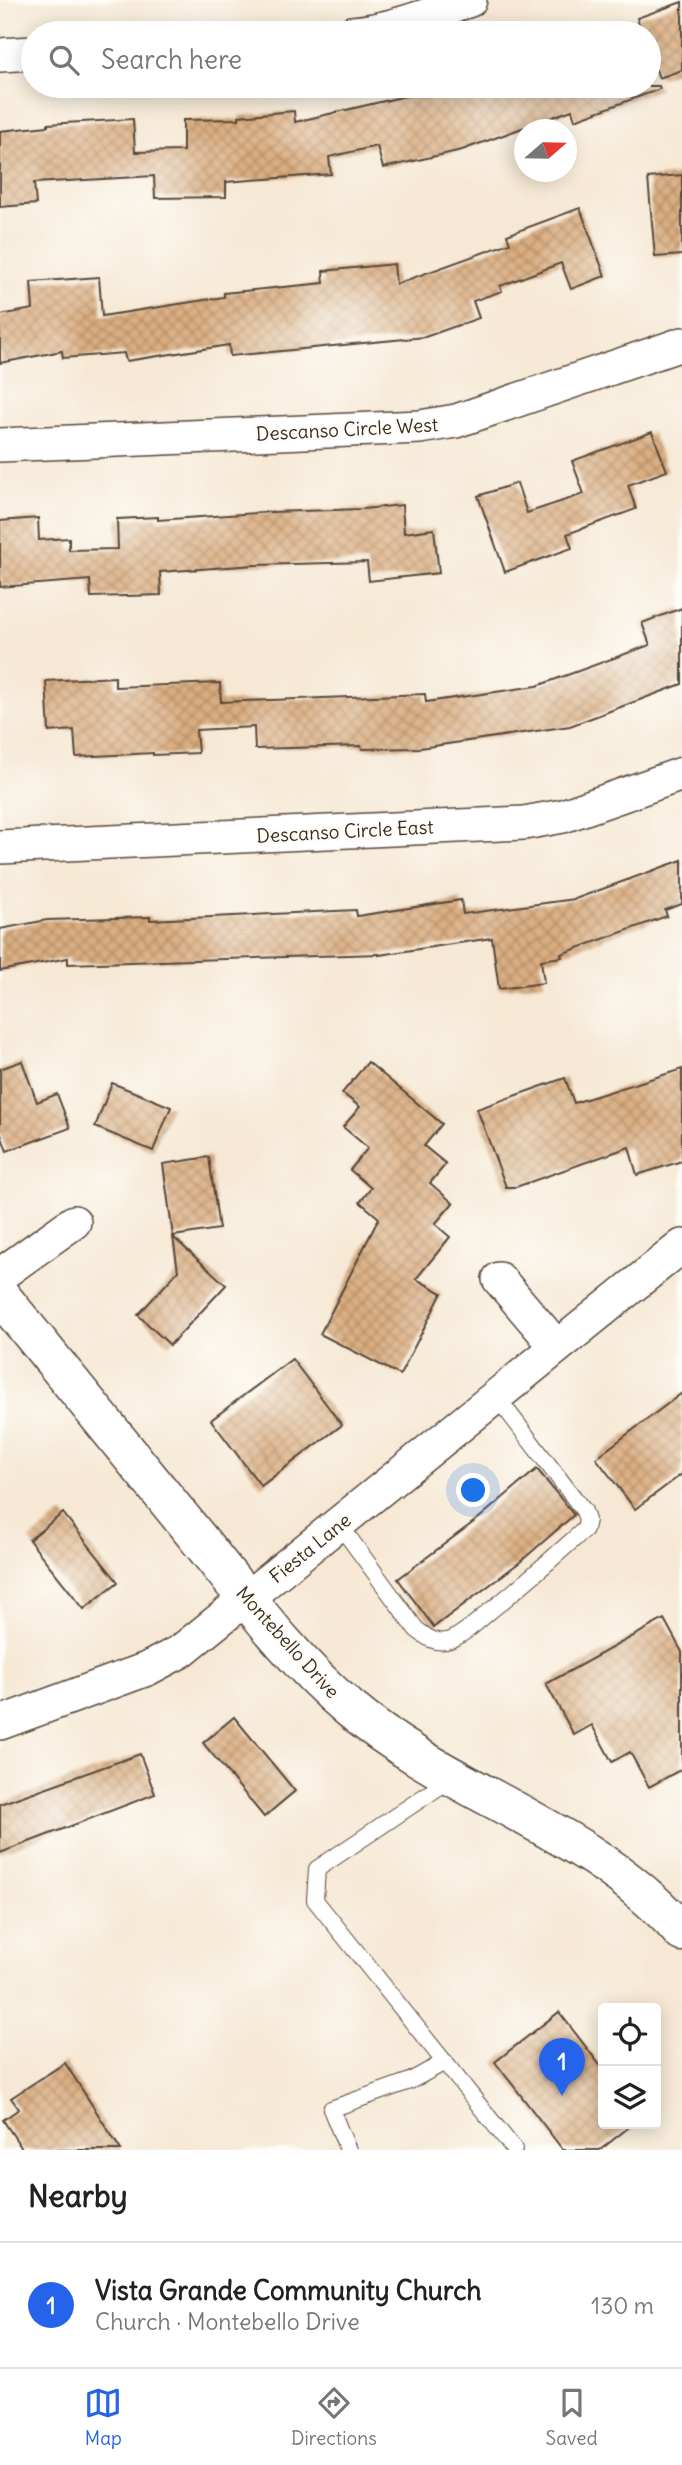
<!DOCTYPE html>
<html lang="en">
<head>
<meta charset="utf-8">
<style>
	:root { --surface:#fff; --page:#f6f6f6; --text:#222; --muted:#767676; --line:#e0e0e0; --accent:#2563eb }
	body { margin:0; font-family:Delius,sans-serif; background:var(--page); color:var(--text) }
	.controls { position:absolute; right:21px; bottom:21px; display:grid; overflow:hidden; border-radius:7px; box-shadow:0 4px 18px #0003 }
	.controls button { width:63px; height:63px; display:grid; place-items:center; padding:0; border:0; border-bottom:2px solid var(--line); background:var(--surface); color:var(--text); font:35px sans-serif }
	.compass { position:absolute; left:514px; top:119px; width:63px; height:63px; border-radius:50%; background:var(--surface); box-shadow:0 4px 18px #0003; rotate:70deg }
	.you { position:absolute; left:474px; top:1491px; width:24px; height:24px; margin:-18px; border:5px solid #fff; border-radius:50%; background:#1a73e8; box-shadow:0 0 0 10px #1a73e833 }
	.badge { display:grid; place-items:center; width:46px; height:46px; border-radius:50%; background:var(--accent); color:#fff; font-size:23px; font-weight:700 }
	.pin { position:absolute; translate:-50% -58px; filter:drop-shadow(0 2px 4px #0008) }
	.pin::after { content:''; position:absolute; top:37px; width:24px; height:21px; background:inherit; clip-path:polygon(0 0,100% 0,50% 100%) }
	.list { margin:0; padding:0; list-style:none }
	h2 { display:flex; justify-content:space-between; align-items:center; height:91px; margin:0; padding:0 28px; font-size:30px }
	h2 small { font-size:23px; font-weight:400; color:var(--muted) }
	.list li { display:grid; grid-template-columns:46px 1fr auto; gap:21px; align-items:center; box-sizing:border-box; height:126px; padding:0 28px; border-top:2px solid var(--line) }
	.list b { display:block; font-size:26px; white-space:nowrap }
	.list p { margin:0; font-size:23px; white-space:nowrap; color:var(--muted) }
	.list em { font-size:23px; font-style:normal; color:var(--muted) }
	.icon { flex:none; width:38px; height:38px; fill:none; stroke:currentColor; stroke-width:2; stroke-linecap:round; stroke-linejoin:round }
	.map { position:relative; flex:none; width:682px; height:2150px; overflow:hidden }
	.search { position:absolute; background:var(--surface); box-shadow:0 4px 18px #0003; left:21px; right:21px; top:21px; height:77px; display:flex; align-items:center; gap:18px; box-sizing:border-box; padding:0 24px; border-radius:38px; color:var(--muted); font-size:26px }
	.sheet { height:217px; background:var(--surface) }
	nav { display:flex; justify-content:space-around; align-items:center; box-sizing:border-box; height:98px; border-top:2px solid var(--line); background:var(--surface); font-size:19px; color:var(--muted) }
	nav a { display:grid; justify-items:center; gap:4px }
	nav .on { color:var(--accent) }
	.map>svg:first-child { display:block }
</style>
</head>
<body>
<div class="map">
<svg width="682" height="2150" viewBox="0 0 682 2150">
	<defs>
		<pattern id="building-cross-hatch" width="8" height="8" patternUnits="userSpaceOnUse" patternTransform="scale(1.75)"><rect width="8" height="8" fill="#dbae81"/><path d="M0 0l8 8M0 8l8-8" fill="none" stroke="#b38e69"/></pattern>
	</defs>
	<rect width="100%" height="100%" fill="#fdfcf7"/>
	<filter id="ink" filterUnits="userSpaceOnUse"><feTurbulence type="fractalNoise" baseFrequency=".0143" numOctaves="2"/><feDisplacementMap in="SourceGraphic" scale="14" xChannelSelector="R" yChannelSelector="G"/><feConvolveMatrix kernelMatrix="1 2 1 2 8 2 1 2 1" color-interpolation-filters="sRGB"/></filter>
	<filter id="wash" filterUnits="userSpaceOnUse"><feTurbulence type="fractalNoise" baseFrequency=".00686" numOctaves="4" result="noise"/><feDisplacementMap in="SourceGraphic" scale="28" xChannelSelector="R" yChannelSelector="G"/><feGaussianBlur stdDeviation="1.57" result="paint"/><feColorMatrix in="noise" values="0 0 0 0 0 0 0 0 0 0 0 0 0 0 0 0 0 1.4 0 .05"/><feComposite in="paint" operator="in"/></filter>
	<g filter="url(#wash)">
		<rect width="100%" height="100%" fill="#f6e8d4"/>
		<g id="blocks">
			<g fill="url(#building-cross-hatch)">
				<path d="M682,2v68l-23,8 -10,-27v-18h-7l-5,-15z"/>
				<path d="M456,86h203l1,3 -85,31 -3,-10 -110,40 -79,18 -6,-22 -48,11 2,17 -105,8v15l-71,1 -1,-22 -120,7 2,21 -36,3v-76l48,-5v-2l85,-5 2,33 48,-1v-31l56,-1v-3l55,-5 1,11 132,-31 1,5z"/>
				<path d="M682,175v80l-27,2 -7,-79z"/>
				<path d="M580,208l25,68 -34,13 -10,-26 -61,23 2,5 -29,10 6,17 -54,19 -195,19 -1,-11 -103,16 -2,-8 -61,5 -1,-7 -62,12v-48l33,-6 -2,-27 68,-5 3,39 122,-19v-4l100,-10 -1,-12 71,-7 2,20 114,-41 -3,-8z"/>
				<path d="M652,432l15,39 -39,14 8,24 -69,25 5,14 -67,24 -27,-76 39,-13 10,30 57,-19 -12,-33z"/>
				<path d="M402,505l2,28 30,-4 5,44 -70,8 -2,-19 -112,3 -95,7 1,23 -70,2 -1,-17 -90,7v-66l38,-3 1,22 30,-2v12l49,-1 -1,-30 41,-2v3l114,-8 91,-3z"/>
				<path d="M682,608v76l-112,42 -150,22 -58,1 -1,-3 -106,3 -1,-22 -58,3 2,23 -45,2v-2l-77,4 -2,-27 -25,2 -3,-51 69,-4v10l105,-4 1,19 204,-8 1,8 111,-16 113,-41 -8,-22z"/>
				<path d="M682,860v44l-17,6 2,6 -106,38 1,3 -21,3 3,23 -45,6 -7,-51 -113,17v-1l-311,10v-6l-68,13v-42l47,-9 103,-3v3l206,-10 1,6 104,-16 2,14 112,-15z"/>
				<path d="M22,1061l15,41 20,-8 13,34 -63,23 -7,-19v-63z"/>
				<path d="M368,1062l74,62 -18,22 22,18 -16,19 23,20 -18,21 15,13 -34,42 26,14 -42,82 -80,-41 59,-116 -19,-16 11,-14 -21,-18 18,-22 -25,-21 17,-20 -18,-14z"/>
				<path d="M682,1069v92l-45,14 -8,-28 -113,40h-10l-29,-78 88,-31 9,25z"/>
				<path d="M112,1083l59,24 -18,44 -58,-24z"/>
				<path d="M209,1157l10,72 -46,7 -10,-72z"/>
				<path d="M173,1237l53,48 -56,60 -32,-30 40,-44z"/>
				<path d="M292,1359l50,66 -81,61 -50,-66z"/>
				<path d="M682,1393v81l-47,35 -39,-51z"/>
				<path d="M537,1469l37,46 -54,47 -86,65 -36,-48 81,-61z"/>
				<path d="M63,1513l55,69 -34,27 -55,-69z"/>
				<path d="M664,1619l18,33v117l-33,18 -19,-35 -18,10 -20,-37 -18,10 -28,-51z"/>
				<path d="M234,1717l61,74 -31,26 -61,-74z"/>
				<path d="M140,1754l15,40 -155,59v-49z"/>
				<path d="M559,2012l44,57v55h30l-33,26h-37l-68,-88z"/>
				<path d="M65,2063l56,87h-98l-20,-30 16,-11 -8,-11z"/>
			</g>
		</g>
	</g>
	<g filter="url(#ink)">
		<use href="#blocks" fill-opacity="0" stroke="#574639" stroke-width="2"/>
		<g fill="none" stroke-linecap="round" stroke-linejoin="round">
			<defs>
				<g id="service">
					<path d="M339,1524l77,105c10,8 20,16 34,11 15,-6 28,-19 40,-29 33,-26 64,-54 95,-82l2,-9 -3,-9 -88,-115"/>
					<path d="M452,1778l-135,91 -2,31 199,249"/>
					<path d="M348,2150l-17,-41 79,-28 35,-19"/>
				</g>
				<g id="minor">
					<path d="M352,33c40,-3 81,-20 118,-33"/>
					<path d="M0,55l33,-2"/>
					<path d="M0,445l420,-18 36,-6 226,-77"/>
					<path d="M0,847l524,-24 39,-7 119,-42"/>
					<path d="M0,1275l74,-53"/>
					<path d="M499,1279l57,67"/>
					<path d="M0,1723l147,-54 34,-18 501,-405"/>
				</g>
				<path id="tertiary" d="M0,1295c67,82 134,165 201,247 46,57 92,119 148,166 103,87 243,120 333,224"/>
			</defs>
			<use href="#service" stroke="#574639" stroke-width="18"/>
			<use href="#minor" stroke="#574639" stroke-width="36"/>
			<use href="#tertiary" stroke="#574639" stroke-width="41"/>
			<use href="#service" stroke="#fff" stroke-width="16"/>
			<use href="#minor" stroke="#fff" stroke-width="33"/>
			<use href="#tertiary" stroke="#fff" stroke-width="38"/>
		</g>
	</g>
	<g text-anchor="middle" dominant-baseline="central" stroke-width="5" stroke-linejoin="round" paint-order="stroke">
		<g font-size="19" fill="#3b2a1e" stroke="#fdfcf7">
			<text transform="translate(347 429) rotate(-3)">Descanso Circle West</text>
			<text transform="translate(345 831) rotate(-3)">Descanso Circle East</text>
			<text transform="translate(310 1548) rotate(-39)">Fiesta Lane</text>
			<text transform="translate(288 1642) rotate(48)">Montebello Drive</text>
		</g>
	</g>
</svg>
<div class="controls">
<button><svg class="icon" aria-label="locate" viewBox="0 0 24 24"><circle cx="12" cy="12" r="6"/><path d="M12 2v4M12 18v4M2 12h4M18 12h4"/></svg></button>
<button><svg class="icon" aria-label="layers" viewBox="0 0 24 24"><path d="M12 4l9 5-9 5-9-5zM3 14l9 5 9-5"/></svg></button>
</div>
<svg class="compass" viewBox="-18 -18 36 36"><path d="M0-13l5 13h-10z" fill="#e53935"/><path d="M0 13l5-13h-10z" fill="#767676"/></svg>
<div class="you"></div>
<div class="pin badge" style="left:562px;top:2096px">1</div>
<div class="search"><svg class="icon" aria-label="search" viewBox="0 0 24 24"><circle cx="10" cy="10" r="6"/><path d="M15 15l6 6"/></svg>Search here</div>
</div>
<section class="sheet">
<h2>Nearby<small></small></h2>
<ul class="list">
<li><span class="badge">1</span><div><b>Vista Grande Community Church</b><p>Church · Montebello Drive</p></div><em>130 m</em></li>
</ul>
</section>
<nav>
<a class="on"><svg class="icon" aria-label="map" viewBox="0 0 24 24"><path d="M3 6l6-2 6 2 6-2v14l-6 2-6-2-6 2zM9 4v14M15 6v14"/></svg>Map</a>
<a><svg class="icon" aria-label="directions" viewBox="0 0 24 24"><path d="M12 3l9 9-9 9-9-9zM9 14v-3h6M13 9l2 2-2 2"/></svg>Directions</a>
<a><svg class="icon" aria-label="saved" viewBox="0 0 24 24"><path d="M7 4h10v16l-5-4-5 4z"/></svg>Saved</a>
</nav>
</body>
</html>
